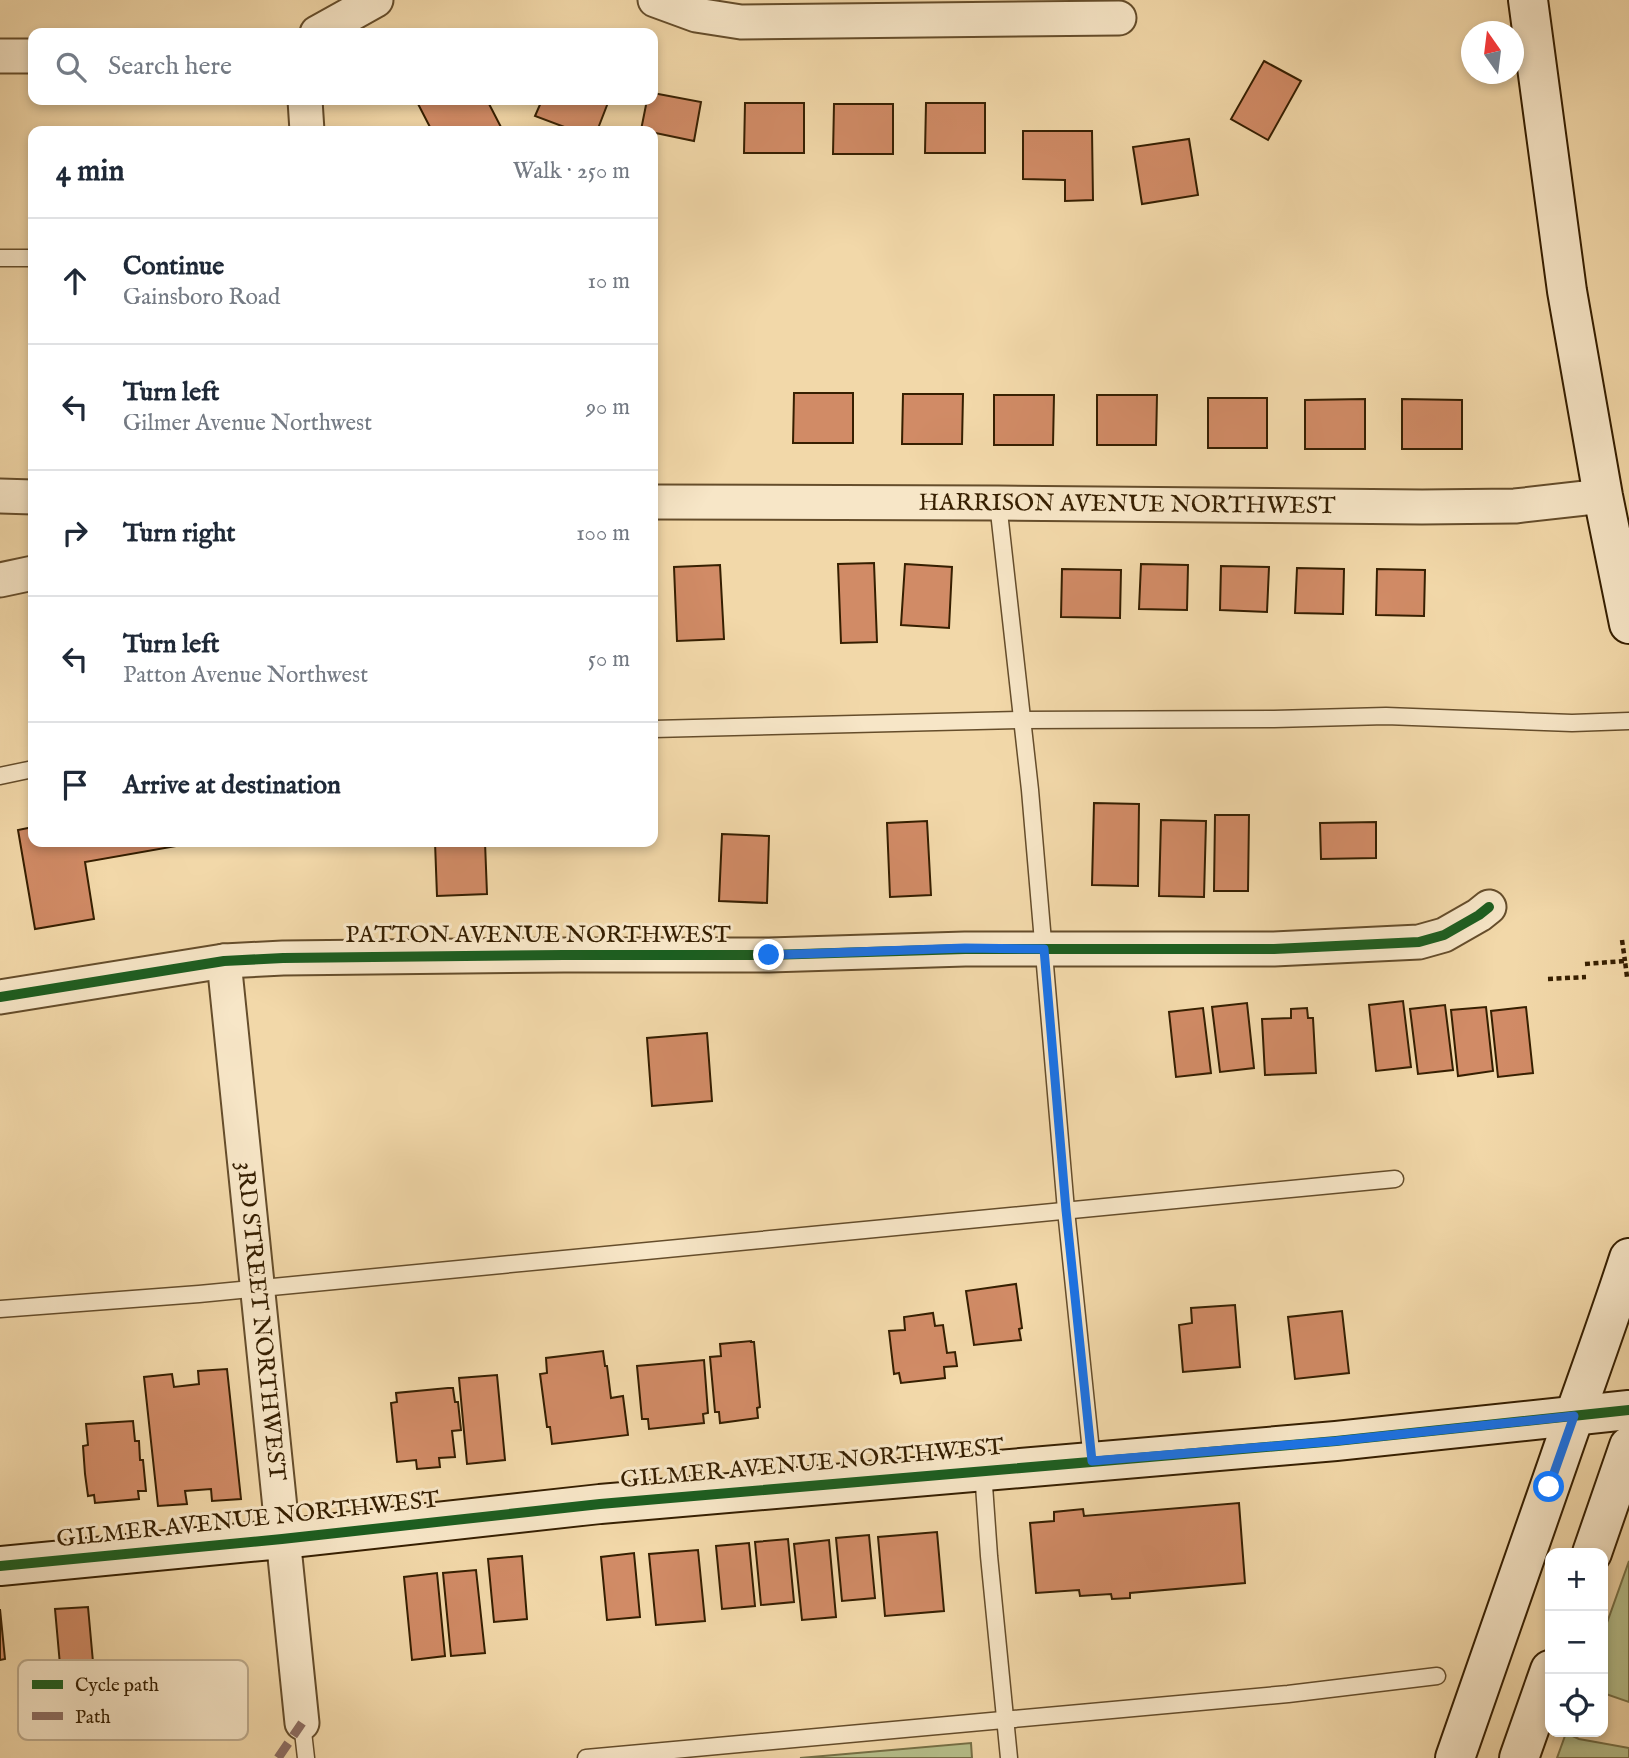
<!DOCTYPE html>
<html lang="en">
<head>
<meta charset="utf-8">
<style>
	:root { --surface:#fff; --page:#f6f6f7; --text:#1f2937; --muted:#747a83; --line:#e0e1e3 }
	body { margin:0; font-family:"IM FELL English",serif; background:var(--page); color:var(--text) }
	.controls { position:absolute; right:21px; bottom:21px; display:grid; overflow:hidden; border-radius:14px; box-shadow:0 4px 10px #0003 }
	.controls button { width:63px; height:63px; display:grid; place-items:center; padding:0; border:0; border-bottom:2px solid var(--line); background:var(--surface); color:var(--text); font:35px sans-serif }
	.compass { position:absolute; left:1461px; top:21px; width:63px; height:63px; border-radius:50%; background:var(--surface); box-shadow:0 4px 10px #0003; rotate:346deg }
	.stop { position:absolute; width:21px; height:21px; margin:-16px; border:5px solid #1a73e8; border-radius:50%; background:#fff }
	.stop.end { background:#1a73e8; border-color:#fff; box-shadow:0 2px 7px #0008 }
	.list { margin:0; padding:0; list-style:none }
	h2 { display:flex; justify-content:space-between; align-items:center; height:91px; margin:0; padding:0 28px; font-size:30px }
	h2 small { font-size:23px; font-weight:400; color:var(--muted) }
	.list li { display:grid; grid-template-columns:46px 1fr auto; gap:21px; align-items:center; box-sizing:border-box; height:126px; padding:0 28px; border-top:2px solid var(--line) }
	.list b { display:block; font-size:26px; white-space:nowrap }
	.list p { margin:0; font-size:23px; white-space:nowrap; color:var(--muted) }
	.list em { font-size:23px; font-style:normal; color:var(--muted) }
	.icon { flex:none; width:38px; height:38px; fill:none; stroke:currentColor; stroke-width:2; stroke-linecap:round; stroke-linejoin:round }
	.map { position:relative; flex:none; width:1629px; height:1758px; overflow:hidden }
	.search { position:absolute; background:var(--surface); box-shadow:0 4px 10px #0003; left:28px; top:28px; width:630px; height:77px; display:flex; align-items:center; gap:18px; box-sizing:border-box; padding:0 24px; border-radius:14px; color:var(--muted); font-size:26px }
	.panel { position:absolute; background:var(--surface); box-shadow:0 4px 10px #0003; left:28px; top:126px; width:630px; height:721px; border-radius:14px }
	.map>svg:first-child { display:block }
</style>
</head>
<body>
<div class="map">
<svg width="1629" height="1758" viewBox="0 0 1629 1758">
	<rect width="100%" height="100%" fill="#f2d8a9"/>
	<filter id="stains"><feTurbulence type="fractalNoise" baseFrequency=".00286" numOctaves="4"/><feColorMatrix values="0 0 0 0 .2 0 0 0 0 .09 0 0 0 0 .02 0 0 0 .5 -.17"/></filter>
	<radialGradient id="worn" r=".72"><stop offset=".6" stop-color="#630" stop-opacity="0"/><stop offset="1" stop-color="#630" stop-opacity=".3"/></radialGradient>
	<g fill="#b6c08c" stroke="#767046" stroke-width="2">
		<path d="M1629,1561v141l-26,-9v-59z"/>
		<path d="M1566,1733l13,6 50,9v10h-72z"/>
		<path d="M971,1743l1,15h-172z"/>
	</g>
	<g fill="#d18b66" stroke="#361f01" stroke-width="2">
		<path d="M1264,61l37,20 -33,59 -37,-21z"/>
		<path d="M653,93l48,9 -7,39 -53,-11 6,-30h6z"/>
		<path d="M416,100h71l16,31h-49l-2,-2 -5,2h-15z"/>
		<path d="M542,100h67l-12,31h-22l-40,-15z"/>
		<path d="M745,103h59v50h-60z"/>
		<path d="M926,103h59v50h-60z"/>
		<path d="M834,104h59v50h-60z"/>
		<path d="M1023,131h69l1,69 -28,1v-21l-42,-1z"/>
		<path d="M1189,139l9,56 -56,9 -9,-57z"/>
		<path d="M794,393h59v50h-60z"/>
		<path d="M903,394h60l-1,50h-60z"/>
		<path d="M994,395h60l-1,50h-59z"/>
		<path d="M1097,395h60l-1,50h-59z"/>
		<rect x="1208" y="398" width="59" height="50"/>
		<path d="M1365,399v50h-60v-49z"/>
		<path d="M1402,399l60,1v49h-60z"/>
		<path d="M874,563l3,79 -36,1 -3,-79z"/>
		<path d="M905,564l47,3 -3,61 -48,-3z"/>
		<path d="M1141,564l47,1 -1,45 -48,-1z"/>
		<path d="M720,565l4,74 -47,2 -3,-74z"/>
		<path d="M1221,566l48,1 -2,45 -47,-2z"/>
		<path d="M1297,568l47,1 -1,45 -48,-1z"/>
		<path d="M1062,569l59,1 -1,48 -59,-1z"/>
		<path d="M1377,569l48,1 -1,46 -48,-1z"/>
		<path d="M1094,803l45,1 -1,82 -46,-1z"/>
		<path d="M1215,815h34l-1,76h-34z"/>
		<path d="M1161,820l45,1 -2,76 -45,-1z"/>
		<path d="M927,821l4,74 -41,2 -3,-74z"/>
		<path d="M1376,822v36l-55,1 -1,-36z"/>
		<path d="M33,827v15h148l1,3 -97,17 9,57 -59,10 -17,-99z"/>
		<path d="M722,834l47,2 -2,67 -48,-2z"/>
		<path d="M435,842h50l2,52 -50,2z"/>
		<path d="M1403,1001l8,66 -35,4 -7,-66z"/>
		<path d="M1247,1003l7,65 -34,4 -8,-65z"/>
		<path d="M1445,1005l8,65 -35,4 -8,-65z"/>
		<path d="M1486,1007l7,64 -35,5 -7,-66z"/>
		<path d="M1526,1007l7,66 -35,4 -7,-66z"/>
		<path d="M1203,1008l8,65 -35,4 -7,-65z"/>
		<path d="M1307,1008l1,10h5l3,55 -51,2 -3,-56 29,-1v-9z"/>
		<path d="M707,1033l5,68 -60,5 -5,-68z"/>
		<path d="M1016,1284l6,44 -3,1 2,11 -47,5 -8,-54z"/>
		<path d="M1235,1305l5,62 -57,5 -4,-47 13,-2 -1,-15z"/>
		<path d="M1342,1311l7,62 -54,6 -7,-62z"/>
		<path d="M933,1313l2,13 8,-1 4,28 8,-1 2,14 -13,1 1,11 -44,5 -2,-10 -5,1 -5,-43 16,-1 -1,-13z"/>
		<path d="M751,1341v1h3l6,65 -3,1 1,10 -38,5 -1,-11h-4l-5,-55 11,-1 -1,-12z"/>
		<path d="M603,1351l2,15h2l4,32 12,-2 5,39 -76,9 -2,-17h-3l-7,-53 7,-1 -1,-15z"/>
		<path d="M704,1360l4,53 -5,1 1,9 -55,6 -1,-10h-6l-5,-53z"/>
		<path d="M227,1369l14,130 -29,2 -1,-12 -26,2 2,13 -29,2 -14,-129 28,-3 2,13 25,-3 -1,-13z"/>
		<path d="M497,1375l8,85 -38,4 -8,-86z"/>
		<path d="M448,1388h5l2,14h3l3,28 -9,1 3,26 -16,1 1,9 -23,2 -1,-9 -19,2 -6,-59 6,-1 -1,-9z"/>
		<path d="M133,1421l2,20h4l1,19h3l3,31h-8l1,8 -44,4 -1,-8 -6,1 -3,-22 -2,-28 5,-1 -2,-21z"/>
		<path d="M1239,1503l6,80 -115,10v5l-18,1 -1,-5 -31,2 -1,-6 -43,3 -6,-70 24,-2v-9l29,-3 1,7z"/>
		<path d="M937,1532l7,79 -59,5 -7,-79z"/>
		<path d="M869,1535l6,63 -33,3 -6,-63z"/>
		<path d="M788,1539l6,63 -33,3 -6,-63z"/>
		<path d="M829,1540l7,77 -34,3 -8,-76z"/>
		<path d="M749,1543l6,63 -33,3 -6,-63z"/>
		<path d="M698,1550l7,71 -49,4 -7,-71z"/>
		<path d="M634,1553l6,64 -33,3 -6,-63z"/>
		<path d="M522,1556l5,63 -33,3 -6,-63z"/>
		<path d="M476,1570l9,83 -34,3 -8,-83z"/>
		<path d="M437,1573l8,83 -33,4 -8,-83z"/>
		<path d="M88,1607l6,66 -33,3 -6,-67z"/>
		<path d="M0,1609l5,50 -5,1z"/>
	</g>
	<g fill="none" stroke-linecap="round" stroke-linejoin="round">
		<defs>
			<g id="lane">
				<path d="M0,258h33"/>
				<path d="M998,503l32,287 36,420 26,251"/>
				<path d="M653,729l369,-9 252,-1 112,-3 186,7 57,-2"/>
				<path d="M0,776l33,-7"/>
				<path d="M0,1309l199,-15 1196,-115"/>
				<path d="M983,1471l6,85 20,202"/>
				<path d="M302,1723l4,35"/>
				<path d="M586,1758l702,-64 149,-18"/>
			</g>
			<g id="street">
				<path d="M655,0l41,15 45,7 378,-4"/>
				<path d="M317,33l59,-33"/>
				<path d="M0,56h33"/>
				<path d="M305,100l2,31"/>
				<path d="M0,496l33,1"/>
				<path id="s1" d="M653,502l345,1 424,4 93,-1 88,-10"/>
				<path d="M0,580l33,-7"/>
				<path id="s2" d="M224,961l78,762"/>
				<path d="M0,997l224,-36 59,-3 281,-3h205l196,-6h309l145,-7 25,-7 35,-20 10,-8"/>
			</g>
			<g id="secondary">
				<path d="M1528,0l39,291 36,205 26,128"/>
				<path d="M1592,1553l37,-107"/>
				<path d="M0,1566l282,-27 318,-35 736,-63 293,-31"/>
				<path d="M1455,1758c35,-99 69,-199 104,-298 23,-67 48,-134 70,-202"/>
				<path d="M1519,1758l31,-88"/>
			</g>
		</defs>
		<use href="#lane" stroke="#654d2b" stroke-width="19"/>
		<use href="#street" stroke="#654d2b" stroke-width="37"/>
		<use href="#secondary" stroke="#361f01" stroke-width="42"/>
		<g stroke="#361f01" stroke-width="4.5" stroke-dasharray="5 3.5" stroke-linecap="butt">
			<path d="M1622,940l3,21"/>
			<path d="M1585,964l40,-3 2,16"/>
			<path d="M1548,979l38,-2"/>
		</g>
		<use href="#lane" stroke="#f7e6c7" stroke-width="16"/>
		<use href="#street" stroke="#f7e6c7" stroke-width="33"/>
		<use href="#secondary" stroke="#f7e6c7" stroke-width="38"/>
		<path stroke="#8d6e63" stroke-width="9" stroke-dasharray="18 9" stroke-linecap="butt" d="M278,1758l24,-35"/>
		<defs>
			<g id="cycleway">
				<path d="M0,997l224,-36 59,-3 281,-3h205l196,-6h309l145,-7 25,-7 35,-20 10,-8"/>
				<path d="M0,1566l282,-27 318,-35 736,-63 293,-31"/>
			</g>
		</defs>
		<use href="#cycleway" stroke="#f7e6c7" stroke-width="15"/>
		<use href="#cycleway" stroke="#1b5e20" stroke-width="10"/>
	</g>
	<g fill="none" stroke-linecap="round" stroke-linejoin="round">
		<path stroke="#1a73e8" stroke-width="9" d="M769,955l196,-7 79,1 22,261 26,251 244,-20 238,-25 -25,71"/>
	</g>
	<g text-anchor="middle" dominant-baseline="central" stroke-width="6" stroke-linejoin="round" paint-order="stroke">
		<g font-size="24" fill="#361f01" stroke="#f7e6c7">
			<text stroke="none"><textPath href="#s1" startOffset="474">HARRISON AVENUE NORTHWEST</textPath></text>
			<text x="538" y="935">PATTON AVENUE NORTHWEST</text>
			<text stroke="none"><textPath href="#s2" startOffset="362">3RD STREET NORTHWEST</textPath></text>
			<text transform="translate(812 1464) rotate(-5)">GILMER AVENUE NORTHWEST</text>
			<text transform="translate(248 1520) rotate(-6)">GILMER AVENUE NORTHWEST</text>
		</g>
	</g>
	<rect x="18" y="1660" width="230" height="80" rx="10" fill="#f7e6c7" stroke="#bdaa8c" stroke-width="2"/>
	<rect x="32" y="1680" width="31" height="9" fill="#1b5e20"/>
	<rect x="32" y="1712" width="31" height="8" fill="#8d6e63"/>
	<g font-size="19" fill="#361f01">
		<text x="75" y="1691">Cycle path</text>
		<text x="75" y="1723">Path</text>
	</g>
	<rect width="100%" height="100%" filter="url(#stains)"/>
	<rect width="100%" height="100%" fill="url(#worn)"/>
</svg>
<div class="controls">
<button>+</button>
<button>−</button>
<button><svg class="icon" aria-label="locate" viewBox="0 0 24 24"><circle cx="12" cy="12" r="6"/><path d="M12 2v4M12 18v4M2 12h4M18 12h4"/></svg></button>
</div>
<svg class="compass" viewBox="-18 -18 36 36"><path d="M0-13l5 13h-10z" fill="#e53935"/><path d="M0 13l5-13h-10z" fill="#747a83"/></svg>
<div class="stop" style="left:1549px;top:1487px"></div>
<div class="stop end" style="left:769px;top:955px"></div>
<div class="search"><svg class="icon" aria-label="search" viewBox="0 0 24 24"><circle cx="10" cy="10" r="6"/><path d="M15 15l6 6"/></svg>Search here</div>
<section class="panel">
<h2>4 min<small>Walk · 250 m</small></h2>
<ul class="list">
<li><svg class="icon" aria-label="ahead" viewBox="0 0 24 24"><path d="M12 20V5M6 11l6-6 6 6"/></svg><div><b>Continue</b><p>Gainsboro Road</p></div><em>10 m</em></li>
<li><svg class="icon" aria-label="left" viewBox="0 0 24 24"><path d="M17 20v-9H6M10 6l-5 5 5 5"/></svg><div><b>Turn left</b><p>Gilmer Avenue Northwest</p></div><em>90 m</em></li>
<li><svg class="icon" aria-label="right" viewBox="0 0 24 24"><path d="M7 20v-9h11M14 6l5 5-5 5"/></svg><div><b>Turn right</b></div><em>100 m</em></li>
<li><svg class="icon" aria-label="left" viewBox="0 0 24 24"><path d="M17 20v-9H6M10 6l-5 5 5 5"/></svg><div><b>Turn left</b><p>Patton Avenue Northwest</p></div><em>50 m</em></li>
<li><svg class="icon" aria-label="arrive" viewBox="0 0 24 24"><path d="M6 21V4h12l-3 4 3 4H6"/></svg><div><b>Arrive at destination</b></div></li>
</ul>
</section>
</div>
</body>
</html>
